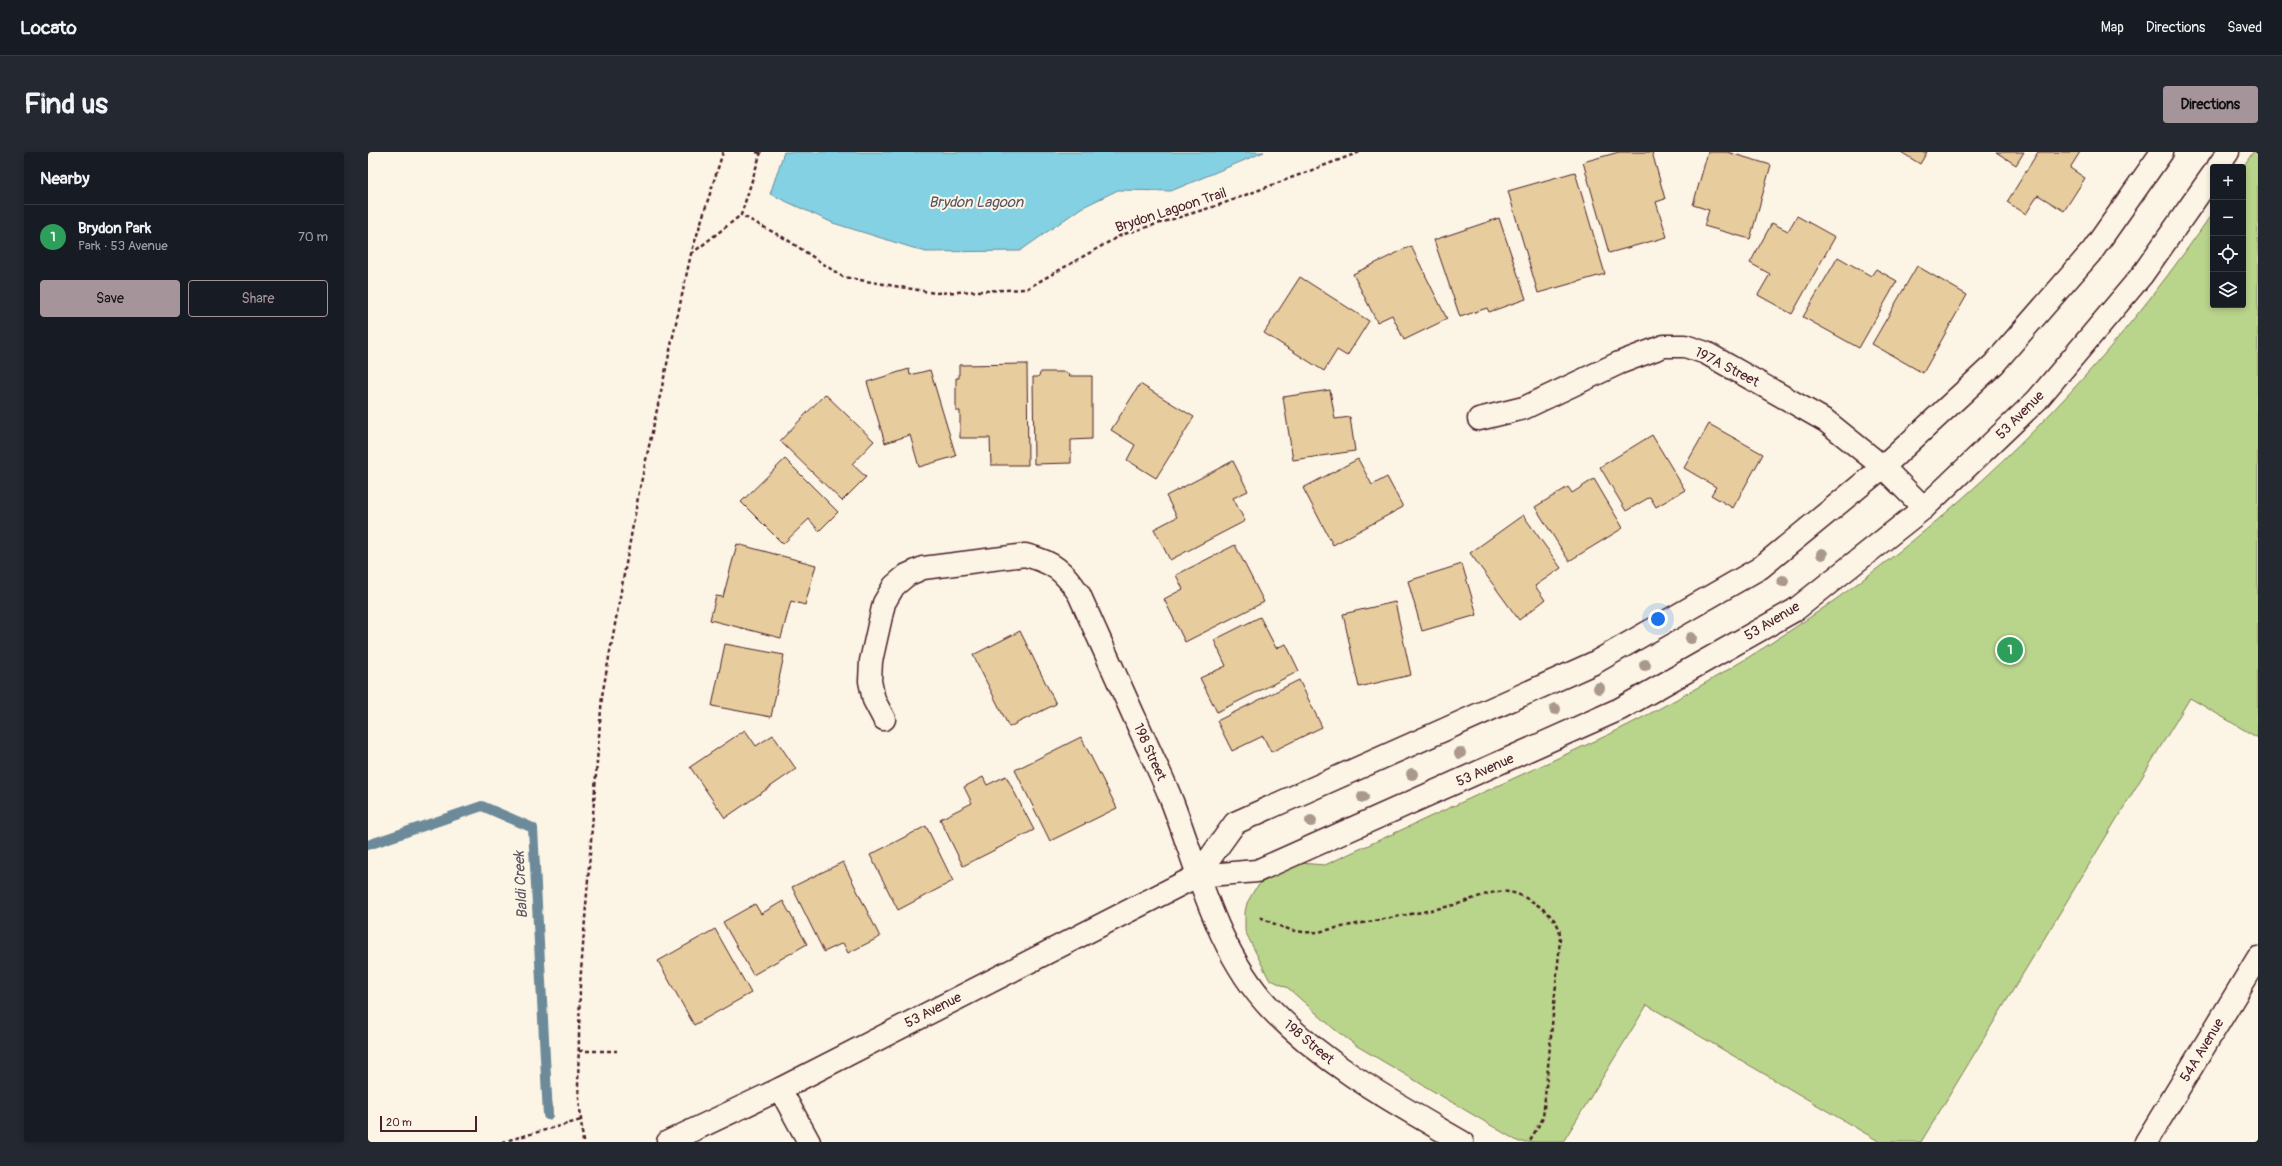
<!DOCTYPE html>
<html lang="en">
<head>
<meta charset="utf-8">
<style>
	:root { --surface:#171b24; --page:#242831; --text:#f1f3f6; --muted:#9ea1a6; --line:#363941; --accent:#a6949b }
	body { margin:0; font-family:Pangolin,sans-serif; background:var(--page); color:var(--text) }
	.controls { position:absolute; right:12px; top:12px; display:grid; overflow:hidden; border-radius:4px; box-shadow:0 2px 6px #0003 }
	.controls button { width:36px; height:36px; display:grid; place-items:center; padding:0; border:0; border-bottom:1px solid var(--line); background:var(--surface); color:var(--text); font:20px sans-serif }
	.scale { position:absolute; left:12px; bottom:10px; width:97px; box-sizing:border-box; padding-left:4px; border:2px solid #4a1f2b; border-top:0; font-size:11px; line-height:14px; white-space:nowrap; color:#4a1f2b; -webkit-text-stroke:3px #fcf5e5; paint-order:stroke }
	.you { position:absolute; left:1290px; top:467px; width:14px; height:14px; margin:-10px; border:3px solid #fff; border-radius:50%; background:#1a73e8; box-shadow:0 0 0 6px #1a73e833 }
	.badge { display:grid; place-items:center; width:26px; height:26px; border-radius:50%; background:var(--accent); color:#fff; font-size:13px; font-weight:700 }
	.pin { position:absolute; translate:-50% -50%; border:2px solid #fff; box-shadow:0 1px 4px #0006 }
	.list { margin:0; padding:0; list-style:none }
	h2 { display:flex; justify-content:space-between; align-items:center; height:52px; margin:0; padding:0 16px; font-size:17px }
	h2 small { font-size:13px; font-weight:400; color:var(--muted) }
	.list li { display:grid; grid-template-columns:26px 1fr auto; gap:12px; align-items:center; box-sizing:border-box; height:64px; padding:0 16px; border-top:1px solid var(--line) }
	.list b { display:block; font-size:15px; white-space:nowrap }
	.list p { margin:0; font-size:13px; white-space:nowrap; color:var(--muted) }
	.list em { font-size:13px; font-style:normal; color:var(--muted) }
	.actions { display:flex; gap:8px; padding:12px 16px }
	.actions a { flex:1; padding:9px 0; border:1px solid var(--accent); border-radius:4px; text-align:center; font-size:14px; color:var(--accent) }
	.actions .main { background:var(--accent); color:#111 }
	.icon { flex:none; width:22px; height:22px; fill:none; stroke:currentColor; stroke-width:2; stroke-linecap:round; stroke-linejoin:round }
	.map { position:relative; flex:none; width:1890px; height:990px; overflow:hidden; border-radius:4px }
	header { display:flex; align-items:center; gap:24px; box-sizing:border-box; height:56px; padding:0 20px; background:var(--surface); border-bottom:1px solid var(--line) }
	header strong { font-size:19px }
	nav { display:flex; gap:22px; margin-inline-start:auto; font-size:14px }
	.intro { display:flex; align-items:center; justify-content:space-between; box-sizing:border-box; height:96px; padding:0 24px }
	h1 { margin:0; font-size:28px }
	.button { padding:10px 18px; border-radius:4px; background:var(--accent); color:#111; font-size:14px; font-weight:700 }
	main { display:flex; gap:24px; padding:0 24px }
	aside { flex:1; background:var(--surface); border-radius:4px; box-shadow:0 2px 6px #0003 }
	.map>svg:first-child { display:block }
</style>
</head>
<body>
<header>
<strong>Locato</strong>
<nav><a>Map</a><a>Directions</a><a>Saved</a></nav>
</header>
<div class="intro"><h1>Find us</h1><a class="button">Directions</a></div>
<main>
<aside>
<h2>Nearby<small></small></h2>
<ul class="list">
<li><span class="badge" style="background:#2e9e5b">1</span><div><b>Brydon Park</b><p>Park · 53 Avenue</p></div><em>70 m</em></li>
</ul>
<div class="actions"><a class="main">Save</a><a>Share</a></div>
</aside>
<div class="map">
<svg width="1890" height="990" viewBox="0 0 1890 990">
	<rect width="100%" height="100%" fill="#fcf5e5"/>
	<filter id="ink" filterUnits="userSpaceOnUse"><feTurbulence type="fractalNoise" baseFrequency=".025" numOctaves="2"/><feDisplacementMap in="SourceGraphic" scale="8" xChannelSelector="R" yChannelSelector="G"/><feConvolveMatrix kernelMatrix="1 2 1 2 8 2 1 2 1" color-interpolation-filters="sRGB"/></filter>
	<g filter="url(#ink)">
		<path fill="#b9d48b" stroke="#827a5b" d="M1885,0h5v586l-68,-40 -269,444h-41l-233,-137 -84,137h-44l-162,-96 -23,-17 -46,-41 -19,-9 -24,-48v-19l2,-9 8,-14 7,-7 37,-19 26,2 283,-130c249,-123 449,-294 605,-523v93h30v-138z"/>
		<path fill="#83d1e2" stroke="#6c8a99" d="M416,0h480l-93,39 -53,-1 -37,18 -61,43 -94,1 -93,-29 -63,-29z"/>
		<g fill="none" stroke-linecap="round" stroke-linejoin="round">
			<path stroke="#6c8a99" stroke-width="10" d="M0,693l114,-39 51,22 15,287"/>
		</g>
		<g fill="#e7cd9d" stroke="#4a1f2b">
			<path d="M1251,0h33l13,47 -9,3 11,35 -58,16 -26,-91z"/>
			<path d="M1340,0h19l44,13 -21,74 -46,-13 5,-16 -16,-5z"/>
			<path d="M1533,0h26l-7,12z"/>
			<path d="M1628,0h28l-8,13z"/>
			<path d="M1670,0h42l-10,16 15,10 -21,33 -26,-16 -12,19 -19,-12z"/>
			<path d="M1207,20l30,102 -67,19 -30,-102z"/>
			<path d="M1429,64l38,21 -43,77 -34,-19 12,-21 -20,-11 22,-40 16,8z"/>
			<path d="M1131,66l27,81 -37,13 -2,-4 -27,9 -26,-77z"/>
			<path d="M1043,94l36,73 -43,21 -12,-25 -15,7 -24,-48z"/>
			<path d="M1470,105l33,19 5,-7 21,12 -38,67 -56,-31z"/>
			<path d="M1549,114l50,29 -44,78 -51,-29z"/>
			<path d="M932,125l69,44 -22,35 -10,-6 -13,21 -60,-38z"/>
			<path d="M659,212l1,101h-37l-1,-27h-30v-27h-4v-33h3v-13z"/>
			<path d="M541,217l1,6 20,-5 26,86 -37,11 -9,-32 -25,8 -18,-61z"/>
			<path d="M673,220h25l4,4h22v63l-21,1v23l-37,1 -1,-87h5z"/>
			<path d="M772,232l54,33 -38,61 -29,-18 8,-15 -24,-15z"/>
			<path d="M962,238l5,29 15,-2 5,34 -62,9 -10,-63z"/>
			<path d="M457,242l49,47 -22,23 14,13 -24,24 -62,-60z"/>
			<path d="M1341,272l54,30 -30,54 -22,-13 5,-8 -32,-19z"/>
			<path d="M1284,283l33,55 -29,17 -6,-10 -24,14 -26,-44z"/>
			<path d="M417,307l53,53 -19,19 -10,-12 -26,25 -42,-42z"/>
			<path d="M990,307l14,26 15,-8 16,30 -70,38 -30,-57z"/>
			<path d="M865,309l15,30 -15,7 12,23 -75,39 -16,-31 23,-12 -11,-21z"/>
			<path d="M1226,327l29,49 -54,33 -34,-54 33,-20 4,6z"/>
			<path d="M1155,363l38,53 -26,18 10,14 -26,20 -49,-67z"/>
			<path d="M369,392l79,21 -11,40 -14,-4 -10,37 -71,-18 6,-24 7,1z"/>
			<path d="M867,393l29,57 -79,40 -21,-43 19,-10 -7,-14z"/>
			<path d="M1094,412l15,51 -55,16 -14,-50z"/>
			<path d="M1027,450l16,73 -52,12 -16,-73z"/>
			<path d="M892,465l16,31 10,-4 13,27 -82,41 -17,-34 26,-12 -12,-26z"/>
			<path d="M652,479l36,73 -47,23 -36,-72z"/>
			<path d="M357,492l59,11 -13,62 -59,-11z"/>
			<path d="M931,528l23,47 -51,25 -8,-16 -31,15 -15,-30z"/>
			<path d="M377,578l11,16 17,-11 23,34 -71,49 -35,-51z"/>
			<path d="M713,585l36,71 -67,33 -35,-71z"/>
			<path d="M638,624l28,54 -71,36 -23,-47 32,-16 -8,-16 19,-10 4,8z"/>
			<path d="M558,674l27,55 -55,29 -28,-55z"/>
			<path d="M475,710l37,75 -32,16 -5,-10 -19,9 -32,-65z"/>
			<path d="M415,749l24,43 -54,31 -30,-53 32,-18 6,10z"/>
			<path d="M347,777l36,64 -57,32 -36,-64z"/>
		</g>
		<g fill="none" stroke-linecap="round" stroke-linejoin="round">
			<defs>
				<g id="minor">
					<path d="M1850,15l10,-15"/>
					<path d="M1111,267l45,-11 95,-45 45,-17h21l21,7 120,68 57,46 41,41"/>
					<path d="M516,567l-10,-19 -4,-19 1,-20 13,-58 10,-17 13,-11 16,-7 102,-13c28,7 39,16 54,39 21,47 42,93 63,140 10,23 22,46 31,70 26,69 45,150 98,205 55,57 124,94 191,133"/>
					<path d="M829,724l38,-53 359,-160 166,-95 123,-101 111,-103 99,-114 69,-98"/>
					<path d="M412,937l29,53"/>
					<path d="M300,990l112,-53 417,-213 60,-5 363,-162 175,-99 129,-102 113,-108 105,-125 71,-101"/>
					<path d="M1778,990l112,-184"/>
				</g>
			</defs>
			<use href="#minor" stroke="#4a1f2b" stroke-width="25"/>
			<g stroke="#4a1f2b" stroke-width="2.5" stroke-dasharray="4 3" stroke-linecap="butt">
				<path d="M388,0l4,1"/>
				<path d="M393,0l-20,63 45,24 57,38 92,16 91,-4 95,-54 98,-30 141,-53"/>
				<path d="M323,102l50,-39"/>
				<path d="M892,765c20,10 35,17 58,15 44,-10 88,-16 132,-26 18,-4 41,-17 59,-14 16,2 46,22 50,37 2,7 0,17 0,24l-16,165 -14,24"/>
				<path d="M211,899h38"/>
				<path d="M134,990l79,-22"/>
				<path d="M215,990l-5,-56 2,-101 22,-289 37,-204 52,-238 32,-102"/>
			</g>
			<use href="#minor" stroke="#fcf5e5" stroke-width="22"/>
		</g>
		<g fill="#aa988c">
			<circle cx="1454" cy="402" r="6"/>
			<circle cx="1415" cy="429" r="6"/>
			<circle cx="1323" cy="486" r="6"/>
			<circle cx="1277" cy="513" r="6"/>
			<circle cx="1231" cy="536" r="6"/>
			<circle cx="1187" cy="557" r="6"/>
			<circle cx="1092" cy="601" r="6"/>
			<circle cx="1044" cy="622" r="6"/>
			<circle cx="995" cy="645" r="6"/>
			<circle cx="943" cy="669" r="6"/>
		</g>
	</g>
	<g text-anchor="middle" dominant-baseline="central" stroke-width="4" stroke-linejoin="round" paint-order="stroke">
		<g font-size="14" fill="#4a1f2b" stroke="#fcf5e5">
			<text transform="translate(803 58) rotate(-18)">Brydon Lagoon Trail</text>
			<text transform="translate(1359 215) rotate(27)">197A Street</text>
			<text transform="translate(1652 263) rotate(-45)">53 Avenue</text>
			<text transform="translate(1404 469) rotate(-31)">53 Avenue</text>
			<text transform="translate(782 600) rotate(66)">198 Street</text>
			<text transform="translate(1117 618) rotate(-24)">53 Avenue</text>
			<text transform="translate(565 858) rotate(-27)">53 Avenue</text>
			<text transform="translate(941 890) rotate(40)">198 Street</text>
			<text transform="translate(1834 898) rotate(-59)">54A Avenue</text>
		</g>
		<g font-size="15" font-style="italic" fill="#5b5462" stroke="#fcf5e5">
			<text x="608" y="50">Brydon Lagoon</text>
			<text transform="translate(153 733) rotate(-93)">Baldi Creek</text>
		</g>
	</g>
</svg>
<div class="controls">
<button>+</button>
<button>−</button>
<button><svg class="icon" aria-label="locate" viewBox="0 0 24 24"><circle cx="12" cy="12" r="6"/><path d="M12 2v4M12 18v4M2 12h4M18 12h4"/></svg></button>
<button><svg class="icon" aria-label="layers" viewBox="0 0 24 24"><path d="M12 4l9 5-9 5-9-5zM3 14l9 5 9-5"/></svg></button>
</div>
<div class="scale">20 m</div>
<div class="you"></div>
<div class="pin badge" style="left:1642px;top:498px;background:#2e9e5b">1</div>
</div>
</main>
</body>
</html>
